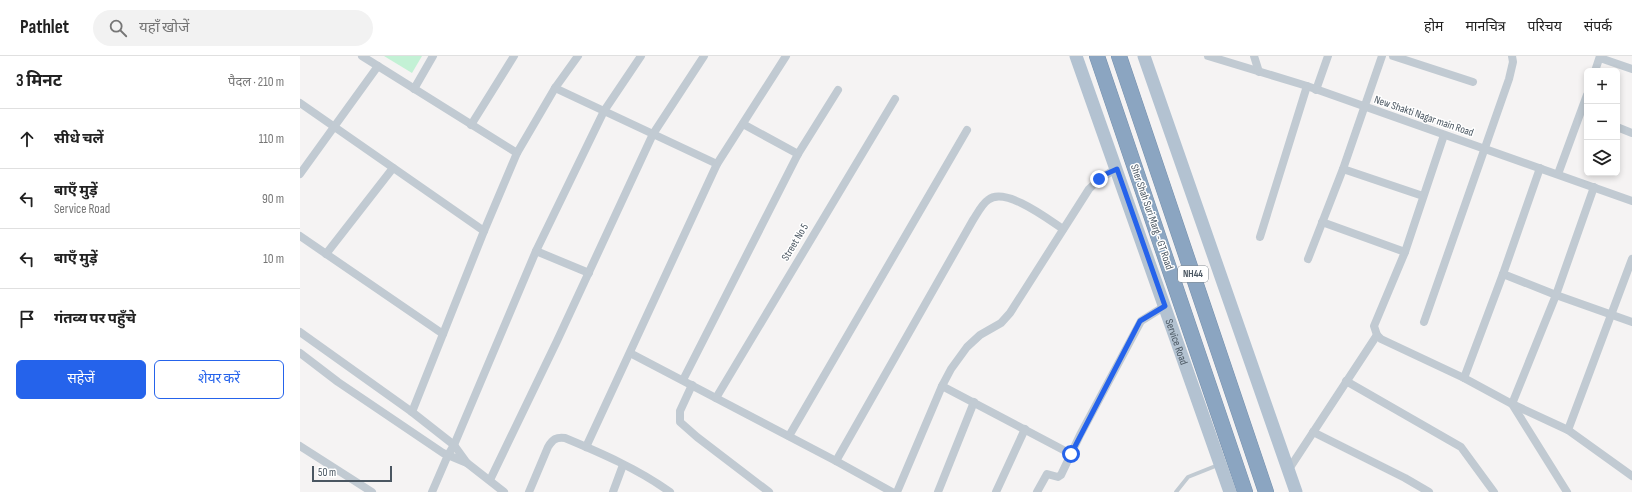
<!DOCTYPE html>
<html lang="hi">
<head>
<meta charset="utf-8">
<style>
	:root { --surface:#fff; --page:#f2f2f2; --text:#222; --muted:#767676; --line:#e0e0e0; --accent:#2563eb }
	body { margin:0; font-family:"Sofia Sans Condensed","Noto Sans Devanagari",sans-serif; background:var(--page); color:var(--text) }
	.controls { position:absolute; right:12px; top:12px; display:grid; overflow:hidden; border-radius:6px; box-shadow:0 2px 6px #0003 }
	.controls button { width:36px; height:36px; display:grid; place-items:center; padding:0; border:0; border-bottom:1px solid var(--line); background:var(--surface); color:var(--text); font:20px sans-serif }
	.scale { position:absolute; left:12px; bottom:10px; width:80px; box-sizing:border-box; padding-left:4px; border:2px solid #4a5661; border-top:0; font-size:11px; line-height:14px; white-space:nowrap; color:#4a5661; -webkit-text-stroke:3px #fff; paint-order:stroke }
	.stop { position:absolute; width:12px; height:12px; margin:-9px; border:3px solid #2563eb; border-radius:50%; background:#fff }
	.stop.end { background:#2563eb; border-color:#fff; box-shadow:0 1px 4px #0008 }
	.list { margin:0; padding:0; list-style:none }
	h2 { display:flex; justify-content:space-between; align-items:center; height:52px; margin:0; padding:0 16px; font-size:17px }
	h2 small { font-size:13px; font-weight:400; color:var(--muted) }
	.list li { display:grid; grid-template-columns:26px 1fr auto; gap:12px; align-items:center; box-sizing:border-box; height:60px; padding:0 16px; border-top:1px solid var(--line) }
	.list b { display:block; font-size:15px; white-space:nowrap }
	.list p { margin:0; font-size:13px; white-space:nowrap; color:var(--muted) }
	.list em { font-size:13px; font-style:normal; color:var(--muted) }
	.actions { display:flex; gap:8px; padding:12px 16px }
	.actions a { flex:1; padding:9px 0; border:1px solid var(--accent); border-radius:6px; text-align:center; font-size:14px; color:var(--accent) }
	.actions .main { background:var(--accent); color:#fff }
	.icon { flex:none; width:22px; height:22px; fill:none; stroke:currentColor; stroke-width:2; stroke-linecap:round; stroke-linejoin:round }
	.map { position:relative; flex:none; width:1332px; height:436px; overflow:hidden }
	header { display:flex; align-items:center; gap:24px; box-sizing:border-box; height:56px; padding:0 20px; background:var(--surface); border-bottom:1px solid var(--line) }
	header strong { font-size:19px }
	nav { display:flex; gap:22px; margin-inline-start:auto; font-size:14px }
	.search { width:280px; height:36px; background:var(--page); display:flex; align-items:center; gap:10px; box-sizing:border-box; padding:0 14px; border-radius:22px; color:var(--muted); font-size:15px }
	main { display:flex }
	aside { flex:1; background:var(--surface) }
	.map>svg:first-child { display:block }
</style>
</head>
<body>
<header>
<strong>Pathlet</strong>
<div class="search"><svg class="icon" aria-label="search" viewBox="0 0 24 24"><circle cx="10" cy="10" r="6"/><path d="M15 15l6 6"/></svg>यहाँ खोजें</div>
<nav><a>होम</a><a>मानचित्र</a><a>परिचय</a><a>संपर्क</a></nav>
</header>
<main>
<aside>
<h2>3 मिनट<small>पैदल · 210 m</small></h2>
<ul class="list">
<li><svg class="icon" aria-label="ahead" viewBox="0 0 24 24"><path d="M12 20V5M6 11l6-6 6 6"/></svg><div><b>सीधे चलें</b></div><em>110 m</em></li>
<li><svg class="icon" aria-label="left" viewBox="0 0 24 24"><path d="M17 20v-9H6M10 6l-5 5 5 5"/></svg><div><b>बाएँ मुड़ें</b><p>Service Road</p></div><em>90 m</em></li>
<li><svg class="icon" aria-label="left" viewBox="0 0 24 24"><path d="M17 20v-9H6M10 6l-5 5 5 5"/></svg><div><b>बाएँ मुड़ें</b></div><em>10 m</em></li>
<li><svg class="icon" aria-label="arrive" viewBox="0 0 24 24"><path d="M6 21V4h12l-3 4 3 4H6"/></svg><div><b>गंतव्य पर पहुँचे</b></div></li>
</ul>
<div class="actions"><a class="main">सहेजें</a><a>शेयर करें</a></div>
</aside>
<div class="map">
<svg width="1332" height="436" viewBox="0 0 1332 436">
	<rect width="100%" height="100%" fill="#f5f3f3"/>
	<path fill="#c3f1d5" d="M84,0h38l-10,17z"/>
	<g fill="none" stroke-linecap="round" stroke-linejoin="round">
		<defs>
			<g id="highway">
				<path d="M797,0l148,436"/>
				<path d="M819,0l147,436"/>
			</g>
		</defs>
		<use href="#highway" stroke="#7690ad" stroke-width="16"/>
		<path stroke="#c1cad2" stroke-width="4" d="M876,436l12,-15 30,-12"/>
		<g stroke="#c1cad2" stroke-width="8">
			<path d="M62,0l155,97"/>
			<path d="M908,0l99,30 325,115"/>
			<path d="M954,0l5,16"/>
			<path d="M1093,0l80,26"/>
			<path d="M1300,2l32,11"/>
			<path d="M1295,15l5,-15"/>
			<path d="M255,32l162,76"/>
			<path d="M114,33l19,-33"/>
			<path d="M1016,34l12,-34"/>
			<path d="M0,47l184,128"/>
			<path d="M443,68l55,30"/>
			<path d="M171,69l43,-69"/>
			<path d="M1317,71l15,6"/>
			<path d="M1144,79l-39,117 -31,74 3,9 4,4 83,39 48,26 56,26 64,46"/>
			<path d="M1043,113l80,27"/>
			<path d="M0,118l78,-108"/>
			<path d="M1258,118l29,-79"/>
			<path d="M1022,166l83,30"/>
			<path d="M0,180l143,98"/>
			<path d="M960,181l47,-151"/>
			<path d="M236,195l53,22"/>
			<path d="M26,198l67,-86"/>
			<path d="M1008,203l35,-90 39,-113"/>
			<path d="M1203,218l53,21 76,27"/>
			<path d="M1124,266l85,-243 4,-17 -1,-6"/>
			<path d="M0,276l112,80 42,33 13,18"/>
			<path d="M0,297l38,29 105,71 24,10 37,29"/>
			<path d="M330,297l206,108 56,31"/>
			<path d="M1164,322l39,-104 37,-106"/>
			<path d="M383,324l115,-226 40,-64"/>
			<path d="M1046,325l115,66 33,45"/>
			<path d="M392,329l-12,26v11l17,15 72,55"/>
			<path d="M642,330l129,68"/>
			<path d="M416,342l179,-299"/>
			<path d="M112,356l72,-181 33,-78 38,-65 23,-32"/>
			<path d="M1268,374l64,-171"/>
			<path d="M1013,376l92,46 24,14"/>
			<path d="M489,380l178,-306"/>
			<path d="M0,390l72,46"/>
			<path d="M286,391l131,-283 69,-108"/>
			<path d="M536,405l137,-241c4,-6 9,-16 15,-20 17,-14 60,19 75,29"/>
			<path d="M989,413l88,-134"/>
			<path d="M190,424l67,-139 96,-207 51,-78"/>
			<path d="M132,436l16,-37 6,-10 82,-194 68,-140 37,-55"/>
			<path d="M229,436l19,-45c5,-8 8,-10 17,-9 36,15 73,31 105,54"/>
			<path d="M313,436l10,-27"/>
			<path d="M597,436l45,-106 9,-17 16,-22 13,-12 21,-12 9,-10 79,-124c9,-9 16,-15 28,-20"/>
			<path d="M638,436l36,-90"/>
			<path d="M696,436l29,-63"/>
			<path d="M737,436l10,-18 11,3 3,-2 19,-40 61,-114 24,-15"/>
			<path d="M1267,436l-55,-88 44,-109 38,-108"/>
		</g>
		<g stroke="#b3c2d1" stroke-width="13">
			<path id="s1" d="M776,0l154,436"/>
			<path d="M844,0l152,436"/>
		</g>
		<use href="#highway" stroke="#8ba5c1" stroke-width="15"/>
	</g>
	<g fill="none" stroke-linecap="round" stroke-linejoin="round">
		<path stroke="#2563eb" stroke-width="5" d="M771,398l69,-133 25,-15 -48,-137 -11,5 -7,5"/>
	</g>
	<g text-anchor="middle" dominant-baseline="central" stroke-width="3" stroke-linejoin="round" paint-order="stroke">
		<rect fill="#fff" stroke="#808990" stroke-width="1" x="878" y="210" width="30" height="16" rx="3"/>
		<g font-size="10" font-weight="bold" fill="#4a5661">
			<text x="893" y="218">NH44</text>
		</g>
		<g font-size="11" fill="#4a5661" stroke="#fff">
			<text transform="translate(1124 60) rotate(19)">New Shakti Nagar main Road</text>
			<text transform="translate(852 161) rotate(71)">Sher Shah Suri Marg - GT Road</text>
			<text transform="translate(495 186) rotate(-59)">Street No 5</text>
			<text stroke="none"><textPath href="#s1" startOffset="303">Service Road</textPath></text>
		</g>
	</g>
</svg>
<div class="controls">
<button>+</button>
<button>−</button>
<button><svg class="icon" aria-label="layers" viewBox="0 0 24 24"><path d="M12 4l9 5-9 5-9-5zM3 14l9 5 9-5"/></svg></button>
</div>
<div class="scale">50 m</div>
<div class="stop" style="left:771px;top:398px"></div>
<div class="stop end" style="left:799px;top:123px"></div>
</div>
</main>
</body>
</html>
